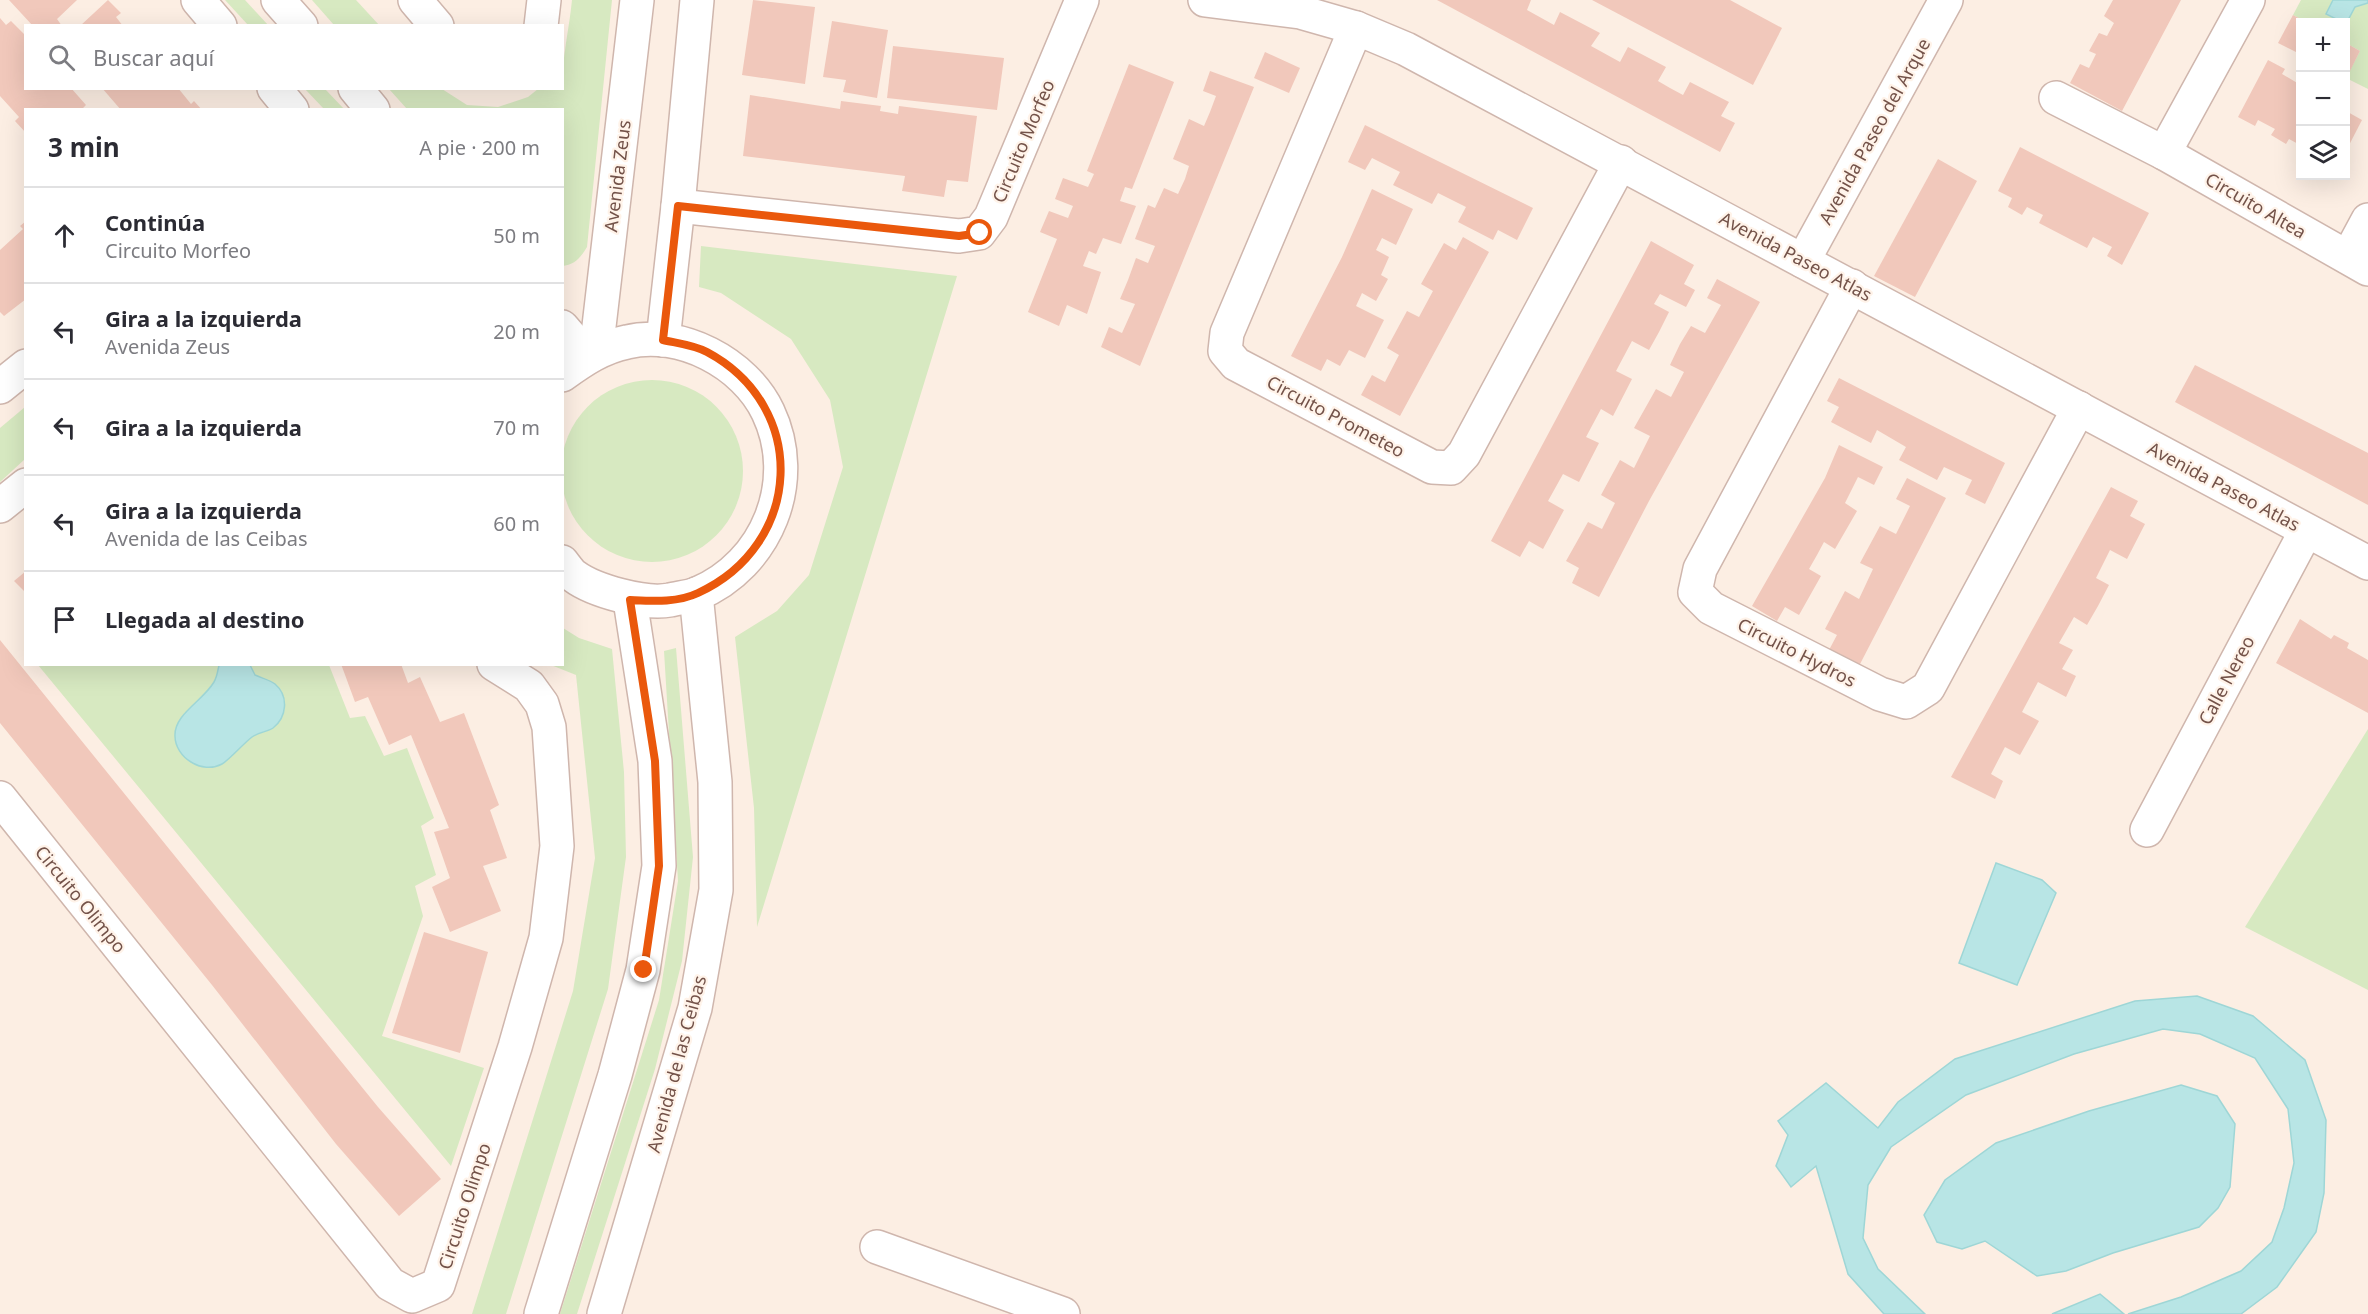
<!DOCTYPE html>
<html lang="es">
<head>
<meta charset="utf-8">
<style>
	:root { --surface:#fff; --page:#f2f2f3; --text:#2b2b33; --muted:#7c7c81; --line:#e1e1e2 }
	body { margin:0; font-family:"Noto Sans",sans-serif; background:var(--page); color:var(--text) }
	.controls { position:absolute; right:18px; top:18px; display:grid; overflow:hidden; border-radius:0px; box-shadow:0 6px 24px #0002 }
	.controls button { width:54px; height:54px; display:grid; place-items:center; padding:0; border:0; border-bottom:2px solid var(--line); background:var(--surface); color:var(--text); font:30px sans-serif }
	.stop { position:absolute; width:18px; height:18px; margin:-14px; border:4px solid #ea580c; border-radius:50%; background:#fff }
	.stop.end { background:#ea580c; border-color:#fff; box-shadow:0 2px 6px #0008 }
	.list { margin:0; padding:0; list-style:none }
	h2 { display:flex; justify-content:space-between; align-items:center; height:78px; margin:0; padding:0 24px; font-size:26px }
	h2 small { font-size:20px; font-weight:400; color:var(--muted) }
	.list li { display:grid; grid-template-columns:39px 1fr auto; gap:18px; align-items:center; box-sizing:border-box; height:96px; padding:0 24px; border-top:2px solid var(--line) }
	.list b { display:block; font-size:22px; white-space:nowrap }
	.list p { margin:0; font-size:20px; white-space:nowrap; color:var(--muted) }
	.list em { font-size:20px; font-style:normal; color:var(--muted) }
	.icon { flex:none; width:33px; height:33px; fill:none; stroke:currentColor; stroke-width:2; stroke-linecap:round; stroke-linejoin:round }
	.map { position:relative; flex:none; width:2368px; height:1314px; overflow:hidden }
	.search { position:absolute; background:var(--surface); box-shadow:0 6px 24px #0002; left:24px; top:24px; width:540px; height:66px; display:flex; align-items:center; gap:15px; box-sizing:border-box; padding:0 21px; border-radius:0px; color:var(--muted); font-size:22px }
	.panel { position:absolute; background:var(--surface); box-shadow:0 6px 24px #0002; left:24px; top:108px; width:540px; height:558px; border-radius:0px }
	.map>svg:first-child { display:block }
</style>
</head>
<body>
<div class="map">
<svg width="2368" height="1314" viewBox="0 0 2368 1314">
	<rect width="100%" height="100%" fill="#fceee3"/>
	<g fill="#d7e9c1">
		<path d="M225,0h20l23,25h-20z"/>
		<path d="M312,0h44l23,25h-45z"/>
		<path d="M572,0h40l-25,247c-6,10 -12,18 -25,19v-156l-155,-1 -18,-20h53l25,16 31,2 30,-10 10,-8 24,-1c0,-30 7,-58 10,-88z"/>
		<path d="M2301,0h67v89l-22,-11 14,-27 -14,-8v-21h-40l-13,-7z"/>
		<path d="M305,89h20l19,20h-20z"/>
		<path d="M701,246l256,30 -200,651 -3,-119 -19,-171 42,-26 32,-36 34,-108 -13,-67 -39,-61 -70,-46 -22,-6z"/>
		<circle cx="652" cy="471" r="91"/>
		<path d="M25,407v52l-25,23v-54z"/>
		<path d="M563,628l16,10 33,11 12,123 2,85 -18,132 -102,325h-34l101,-323 22,-133 -19,-183 -25,-10 11,-1z"/>
		<path d="M676,648l17,209 -11,104 -27,108 -78,245h-17l99,-314 19,-119 -14,-230z"/>
		<path d="M38,665h291l21,53 15,-2 19,40 23,-8 27,70 -13,8 15,49 -21,11 8,30 -41,120 102,32 -33,98z"/>
		<path d="M2368,729v261l-123,-63z"/>
	</g>
	<g fill="#b8e5e5" stroke="#9ed6d6" stroke-width="1.5">
		<path d="M2333,0h35v3l-13,4 -9,17 -20,-10z"/>
		<path d="M219,665h31l5,10c6,3 15,5 20,9 14,12 12,33 -2,44 -6,4 -14,4 -21,9 -8,6 -25,25 -30,27 -20,11 -47,-7 -47,-28 -1,-22 28,-35 39,-54 3,-5 4,-12 5,-17z"/>
		<path d="M1996,863l46,17 14,13 -39,92 -58,-22z"/>
		<path d="M2197,996l56,20 52,44 21,60 -2,73 -8,39 -39,55 -36,27h-113l53,-17 60,-26 31,-29 12,-34 10,-45 -6,-54 -33,-51 -55,-24 -37,-5 -89,25 -108,41 -75,52 -23,38 -5,53 15,31 47,45h-41l-36,-40 -32,-108 -25,21 -15,-21 12,-31 -10,-14 48,-38 52,45 20,-26 57,-43 180,-58z"/>
		<path d="M2181,1085l36,11 18,28 -5,63 -12,21 -19,19 -86,26 -47,18 -29,5 -52,-35 -23,8 -25,-7 -13,-27 21,-35 51,-37 93,-32z"/>
		<path d="M2100,1294l24,20h-72z"/>
	</g>
	<g fill="#f1c8bb">
		<path d="M9,0h68l-20,19 5,7h-29z"/>
		<path d="M108,0l13,13 -5,4 7,9h-43z"/>
		<path d="M753,0l62,7 -10,77 -63,-9z"/>
		<path d="M1437,0h94l-4,10 27,15 6,-13 40,21 -9,13 29,16 8,-15 38,20 -8,14 12,7 13,7 7,-13 39,20 -8,14 14,7 -15,29z"/>
		<path d="M1592,0h138l52,28 -29,57z"/>
		<path d="M2113,0h68l-59,111 -52,-28 10,-19 9,4 7,-14 -7,-3 10,-18 8,3 7,-13 -10,-7z"/>
		<path d="M2293,15l13,7h-6v32l-22,-11z"/>
		<path d="M0,18l6,7 5,-4 15,15v52h45l15,17 -5,5h-55v23l-11,-12 4,-4 -19,-21z"/>
		<path d="M832,21l56,9 -11,68 -34,-6 3,-12 -23,-3z"/>
		<path d="M2346,43l14,8 -14,28z"/>
		<path d="M893,46l111,12 -7,52 -110,-12z"/>
		<path d="M1265,52l35,16 -11,25 -35,-15z"/>
		<path d="M2268,60l17,9 -3,5 17,10 1,-4v65l-11,-6 -3,5 -15,-9 4,-6 -17,-9 -3,6 -17,-9z"/>
		<path d="M1129,64l45,18 -42,107 -7,-2 -5,14 16,5 -15,38 -18,-6 -7,16 -7,-3 -6,15 18,6 -14,42 -20,-9 -8,21 -31,-14 29,-73 -17,-7 9,-21 19,7 5,-12 -18,-7 8,-21 25,9 6,-13 -7,-3z"/>
		<path d="M1210,71l44,16 -114,279 -39,-19 8,-20 13,6 13,-29 -15,-5 8,-19 8,-22 12,5 7,-17 -20,-7 13,-34 7,3 9,-20 14,6 7,-15 4,-13 -16,-7 16,-40 15,7 6,-14 6,-16 -13,-5z"/>
		<path d="M102,88h76l13,16 3,-3 8,9h-81z"/>
		<path d="M750,95l90,14 1,-8 40,5 -1,5 18,3 1,-8 78,10 -9,66 -21,-2 -3,17 -42,-6 3,-15 -162,-20z"/>
		<path d="M2346,111l16,9 -16,31z"/>
		<path d="M1365,125l168,83 -16,32 -19,-10 -5,10 -35,-18 8,-15 -28,-14 -6,11 -39,-19 7,-13 -28,-14 -7,12 -17,-8z"/>
		<path d="M2020,147l129,66 -27,52 -15,-9 5,-9 -19,-10 -6,11 -48,-25 4,-8 -16,-8 -5,8 -14,-8 4,-9 -14,-7z"/>
		<path d="M1938,159l39,22 -62,116 -41,-21z"/>
		<path d="M1372,189l41,20 -17,36 -14,-7 -6,12 13,7 -8,18 7,4 -12,22 -14,-8 -6,13 28,14 -19,38 -16,-8 -9,16 -13,-7 -6,12 -30,-15 51,-99z"/>
		<path d="M26,221v78l-22,17 -4,-4v-62l23,-21 -3,-3z"/>
		<path d="M1463,237l26,15 -89,164 -39,-21 11,-20 13,7 14,-27 -12,-7 20,-37 12,6 14,-26 -12,-7 23,-41 12,7z"/>
		<path d="M1651,241l43,24 -10,19 11,6 -9,17 -26,-13 -6,10 15,8 -10,20 -10,18 -17,-9 -16,30 16,8 -19,37 -12,-7 -15,28 13,6 -20,39 -16,-8 -15,27 16,9 -21,39 -14,-8 -9,16 -29,-16z"/>
		<path d="M1717,279l43,23 -111,199 -50,96 -27,-14 7,-15 -13,-7 22,-39 14,7 13,-26 -14,-8 19,-35 14,8 16,-32 -16,-8 22,-39 15,8 13,-25 -14,-7 10,-21 11,-18 14,7 16,-28 -14,-7z"/>
		<path d="M2195,365l173,88v52l-193,-103z"/>
		<path d="M1839,378l166,85 -20,41 -20,-10 7,-14 -28,-13 -7,13 -38,-20 7,-13 -29,-17 -6,13 -40,-21 8,-15 -12,-6z"/>
		<path d="M1839,445l44,22 -9,18 -16,-8 -13,26 12,8 -22,38 -11,-7 -7,13 -8,14 12,7 -22,39 -14,-8 -8,14 -25,-15 73,-128z"/>
		<path d="M1907,478l39,20 -87,168 -30,-16 8,-15 -12,-6 20,-38 14,8 14,-30 -13,-6 20,-37 16,8 14,-28 -14,-7z"/>
		<path d="M2111,487l27,14 -8,15 15,8 -18,35 -17,-9 -14,28 13,7 -11,21 -11,19 -13,-8 -15,26 14,7 -11,19 14,7 -10,21 -28,-15 -16,30 17,9 -19,34 -15,-8 -14,27 12,7 -8,18 -44,-22z"/>
		<path d="M26,571v22l-12,-12z"/>
		<path d="M2300,619l31,20 3,-4 15,8 -2,5 21,12v53l-92,-50z"/>
		<path d="M0,640l378,467 63,72 -42,37 -63,-72 -124,-159 -212,-262z"/>
		<path d="M341,664h60l7,19 12,-6 20,45 24,-9 35,92 -9,5 17,48 -24,8 18,45 -51,21 -18,-45 18,-9 -16,-46 15,-4 -38,-93 -22,10 -21,-48 -13,5z"/>
		<path d="M424,932l64,20 -28,101 -68,-20z"/>
	</g>
	<g fill="none" stroke-linecap="round" stroke-linejoin="round">
		<defs>
			<g id="minor">
				<path d="M198,0l22,26"/>
				<path d="M278,0l23,26"/>
				<path d="M415,0l22,26"/>
				<path d="M1205,0l95,12 56,16 50,21 962,514"/>
				<path d="M541,26l3,-26"/>
				<path d="M1356,28l-129,305 -2,18 11,13 196,103 19,1 13,-14 157,-292"/>
				<path d="M274,88l18,22"/>
				<path d="M355,88l18,22"/>
				<path d="M2056,98l108,55 204,116"/>
				<path d="M2164,153l84,-153"/>
				<path d="M678,206l281,30 20,-3 12,-16 91,-217"/>
				<path d="M2348,257l20,-37"/>
				<path d="M1803,261l143,-261"/>
				<path d="M1852,286l-152,283 -5,23 16,16 169,86 26,8 22,-14 151,-280"/>
				<path d="M562,327l25,29"/>
				<path d="M663,340l15,-134 19,-206"/>
				<path d="M596,352l41,-352"/>
				<path d="M562,375c21,-15 40,-28 65,-33 53,-13 118,21 141,70 33,69 -1,153 -71,182 -8,3 -19,4 -27,6 -24,5 -76,-9 -96,-24 -4,-3 -8,-9 -12,-14"/>
				<path d="M0,387l26,-21"/>
				<path d="M0,506l26,-21"/>
				<path d="M0,798l390,486 22,12 26,-11 77,-238 31,-109 11,-92 -8,-119 -7,-23 -13,-18 -35,-22"/>
				<path d="M2147,830l159,-299"/>
				<path d="M877,1247l186,67"/>
				<path d="M541,1314l74,-239 28,-105 16,-104 -4,-105 -25,-161"/>
				<path d="M604,1314l91,-306 21,-118 -1,-108 -19,-188"/>
			</g>
		</defs>
		<use href="#minor" stroke="#cfb6ad" stroke-width="36"/>
		<use href="#minor" stroke="#fff" stroke-width="33"/>
	</g>
	<g fill="none" stroke-linecap="round" stroke-linejoin="round">
		<path stroke="#ea580c" stroke-width="8" d="M644,970l15,-104 -4,-105 -25,-161c22,1 47,3 68,-7 105,-48 112,-186 9,-241 -13,-7 -31,-9 -44,-12l15,-134 281,30 21,-3"/>
	</g>
	<g text-anchor="middle" dominant-baseline="central" stroke-width="4.5" stroke-linejoin="round" paint-order="stroke">
		<g font-size="18" fill="#735249" stroke="#fff3e9">
			<text transform="translate(1874 131) rotate(-61)">Avenida Paseo del Arque</text>
			<text transform="translate(1023 141) rotate(-67)">Circuito Morfeo</text>
			<text transform="translate(617 176) rotate(-83)">Avenida Zeus</text>
			<text transform="translate(2256 205) rotate(30)">Circuito Altea</text>
			<text transform="translate(1796 256) rotate(28)">Avenida Paseo Atlas</text>
			<text transform="translate(1336 416) rotate(28)">Circuito Prometeo</text>
			<text transform="translate(2224 486) rotate(28)">Avenida Paseo Atlas</text>
			<text transform="translate(1797 652) rotate(27)">Circuito Hydros</text>
			<text transform="translate(2226 680) rotate(-62)">Calle Nereo</text>
			<text transform="translate(81 899) rotate(51)">Circuito Olimpo</text>
			<text transform="translate(676 1064) rotate(-75)">Avenida de las Ceibas</text>
			<text transform="translate(464 1206) rotate(-72)">Circuito Olimpo</text>
		</g>
	</g>
</svg>
<div class="controls">
<button>+</button>
<button>−</button>
<button><svg class="icon" aria-label="layers" viewBox="0 0 24 24"><path d="M12 4l9 5-9 5-9-5zM3 14l9 5 9-5"/></svg></button>
</div>
<div class="stop" style="left:980px;top:233px"></div>
<div class="stop end" style="left:644px;top:970px"></div>
<div class="search"><svg class="icon" aria-label="search" viewBox="0 0 24 24"><circle cx="10" cy="10" r="6"/><path d="M15 15l6 6"/></svg>Buscar aquí</div>
<section class="panel">
<h2>3 min<small>A pie · 200 m</small></h2>
<ul class="list">
<li><svg class="icon" aria-label="ahead" viewBox="0 0 24 24"><path d="M12 20V5M6 11l6-6 6 6"/></svg><div><b>Continúa</b><p>Circuito Morfeo</p></div><em>50 m</em></li>
<li><svg class="icon" aria-label="left" viewBox="0 0 24 24"><path d="M17 20v-9H6M10 6l-5 5 5 5"/></svg><div><b>Gira a la izquierda</b><p>Avenida Zeus</p></div><em>20 m</em></li>
<li><svg class="icon" aria-label="left" viewBox="0 0 24 24"><path d="M17 20v-9H6M10 6l-5 5 5 5"/></svg><div><b>Gira a la izquierda</b></div><em>70 m</em></li>
<li><svg class="icon" aria-label="left" viewBox="0 0 24 24"><path d="M17 20v-9H6M10 6l-5 5 5 5"/></svg><div><b>Gira a la izquierda</b><p>Avenida de las Ceibas</p></div><em>60 m</em></li>
<li><svg class="icon" aria-label="arrive" viewBox="0 0 24 24"><path d="M6 21V4h12l-3 4 3 4H6"/></svg><div><b>Llegada al destino</b></div></li>
</ul>
</section>
</div>
</body>
</html>
